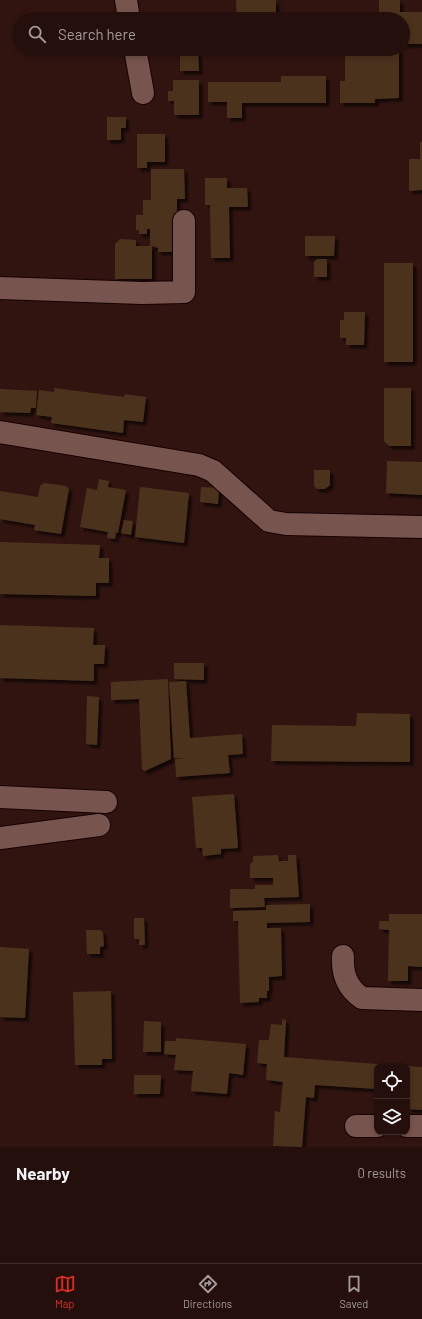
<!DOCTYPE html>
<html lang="en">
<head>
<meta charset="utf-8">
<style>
	:root { --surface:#250f0c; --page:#311d1a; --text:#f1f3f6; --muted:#a39c9d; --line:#422f2d; --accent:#d93025 }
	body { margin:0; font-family:Barlow,sans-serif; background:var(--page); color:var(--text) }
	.controls { position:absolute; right:12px; bottom:12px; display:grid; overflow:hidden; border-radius:8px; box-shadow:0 2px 6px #0003 }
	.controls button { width:36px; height:36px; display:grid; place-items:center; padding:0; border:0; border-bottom:1px solid var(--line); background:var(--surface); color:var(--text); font:20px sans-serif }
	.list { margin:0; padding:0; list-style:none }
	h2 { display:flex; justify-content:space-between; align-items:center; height:52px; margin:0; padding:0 16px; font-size:17px }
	h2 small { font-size:13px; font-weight:400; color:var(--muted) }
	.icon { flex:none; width:22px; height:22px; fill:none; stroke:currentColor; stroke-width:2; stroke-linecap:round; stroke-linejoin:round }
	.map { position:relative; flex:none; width:422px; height:1147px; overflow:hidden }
	.search { position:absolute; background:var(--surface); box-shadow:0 2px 6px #0003; left:12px; right:12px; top:12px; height:44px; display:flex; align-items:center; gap:10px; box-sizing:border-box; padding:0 14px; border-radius:22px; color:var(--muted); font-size:15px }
	.sheet { height:116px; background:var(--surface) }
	nav { display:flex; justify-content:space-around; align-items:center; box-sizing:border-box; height:56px; border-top:1px solid var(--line); background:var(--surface); font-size:11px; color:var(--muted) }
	nav a { display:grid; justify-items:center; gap:2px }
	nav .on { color:var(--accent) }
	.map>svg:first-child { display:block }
</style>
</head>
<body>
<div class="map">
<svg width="422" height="1147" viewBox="0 0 422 1147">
	<defs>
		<filter id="shadow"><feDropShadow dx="3.5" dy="3.5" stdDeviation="1" flood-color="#0009"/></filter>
	</defs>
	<rect width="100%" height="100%" fill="#311410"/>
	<g fill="#4b331e" filter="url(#shadow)">
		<path d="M236,0h40v19h-39z"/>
		<path d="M379,0h21v12h22v32h-19v-25h-34v-4h10z"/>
		<path d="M180,49h18l1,22h-19z"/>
		<path d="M369,49h30v49l-24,1v4h-35v-22h5v-30h24z"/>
		<path d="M281,76h45v27h-84v15h-15v-16h-19v-20h73z"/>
		<path d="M173,80h26v35h-25v-14h-6v-10h5z"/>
		<path d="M107,117h19v11h-5v12h-14z"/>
		<path d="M137,134h28v28h-18v6h-10z"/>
		<path d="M420,142h2v48l-13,1v-32h11z"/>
		<path d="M151,169h33l1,30h-8v53h-19v-4l-6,-2v33h-37v-35l5,-5 16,1v6h14v-17h-3v5h-8v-4h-3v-15h7v-15h8z"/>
		<path d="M205,178h22v10h20l1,19h-19l1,51h-19l-1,-53h-5z"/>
		<path d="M305,236h30l-1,20h-29z"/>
		<path d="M317,259h10v18h-13v-15z"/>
		<rect x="384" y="263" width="29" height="99"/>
		<path d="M344,312h21l-1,33h-18v-7h-6v-18h4z"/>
		<path d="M54,388l70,9 1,-3 21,3 -3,25 -19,-2 -1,13 -72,-10 1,-6 -16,-2 3,-25 15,2z"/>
		<path d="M384,388h27v58h-22l-5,-5z"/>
		<path d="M0,389l37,2 -1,17h-5l-1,5 -30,-1z"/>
		<path d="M387,461l35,1v33l-36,-2z"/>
		<path d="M314,470h16v15l-5,4h-8l-3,-3z"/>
		<path d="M99,479l10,2 -1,6 18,3 -8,43h-2l-1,6 -8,-1 1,-6 -28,-5 7,-39 10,2z"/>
		<path d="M44,483l22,3 3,3 -8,45 -27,-4 1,-5 -35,-6v-28l38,6 2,-11z"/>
		<path d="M140,487l49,6 -5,50 -49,-6z"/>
		<path d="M201,487l18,1 -1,16 -18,-2z"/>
		<path d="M124,520l9,1 -2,14 -10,-2z"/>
		<path d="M0,542l100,3 -1,13h10v25h-13v13l-96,-2z"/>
		<path d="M0,625l94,3 -1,17h12l-1,19h-10v17l-94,-3z"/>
		<path d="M174,663h30v17l-30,-1z"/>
		<path d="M168,679l3,80 -26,12 -3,-2 -3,-70 -28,1v-18z"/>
		<path d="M186,681l4,57 52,-4 1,20 -15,1 2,18 -54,4 -1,-18 12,-1h-13l-5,-76z"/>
		<path d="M87,696l12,1 -2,48 -11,-1z"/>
		<path d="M357,713l53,1v48l-139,-1 1,-36 84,1z"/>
		<path d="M234,794l4,54 -17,1v5l-18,2 -1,-8h-6l-4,-51z"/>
		<path d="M278,855l1,6h9v-6h8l3,42 -35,1 1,9 -35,1v-19h25v-4h18v-7h-23v-15l3,-1v-6z"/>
		<path d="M310,904v18l-43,1v5h14l1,48 -13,1v14h-2v7h-8v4l-19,1 -2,-82h-5v-10l33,-1v-5z"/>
		<path d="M389,914h33v53l-14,-1v15h-20l1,-51 -10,-1v-8h10z"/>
		<path d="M134,918h10l1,27h-6v-6h-5z"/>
		<path d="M86,930h14l3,2 1,14 -4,1v7h-13z"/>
		<path d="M0,947l29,2 -4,69 -25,-1z"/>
		<path d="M111,991l1,68h-10v6h-27l-2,-73z"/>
		<path d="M282,1019l4,1 -2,37 107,8 -14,1v23l-62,-4 -1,13 -8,-1 -4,50 -29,-1 2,-35 5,1 3,-30 -17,-2 1,-16 -10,-1 2,-23h10l2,-16 11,1z"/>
		<path d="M144,1021l17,1v30h-18z"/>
		<path d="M176,1038l70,6 -3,31 -14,-2 -2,21 -36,-3 2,-20 -19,-1 2,-15 -12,-1 1,-13h11z"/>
		<path d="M407,1066l15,1v43l-14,-1z"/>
		<path d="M134,1075h27l-1,19h-26z"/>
	</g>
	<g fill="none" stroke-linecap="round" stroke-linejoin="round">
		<defs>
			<g id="minor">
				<path d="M126,0l3,19"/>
				<path d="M135,49l8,44"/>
				<path d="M0,288l142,5 42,-1v-71"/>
				<path d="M0,432l199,33 14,6 56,50 17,3 136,3"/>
				<path d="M0,797l106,5"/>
				<path d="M0,838l99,-13"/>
				<path d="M343,956c-1,18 4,32 19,42l60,2"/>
				<path d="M356,1126h21"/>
				<path d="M407,1126h15"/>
			</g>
		</defs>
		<use href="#minor" stroke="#170101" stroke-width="24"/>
		<use href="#minor" stroke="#77554e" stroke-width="22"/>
	</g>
</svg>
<div class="controls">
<button><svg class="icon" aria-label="locate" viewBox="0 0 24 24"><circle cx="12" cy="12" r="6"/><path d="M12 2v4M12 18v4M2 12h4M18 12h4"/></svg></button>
<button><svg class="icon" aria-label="layers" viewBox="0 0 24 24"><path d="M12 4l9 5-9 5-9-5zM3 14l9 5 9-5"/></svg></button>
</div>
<div class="search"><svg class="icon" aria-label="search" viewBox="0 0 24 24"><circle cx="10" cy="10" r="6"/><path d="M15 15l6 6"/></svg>Search here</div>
</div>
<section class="sheet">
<h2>Nearby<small>0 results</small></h2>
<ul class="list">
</ul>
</section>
<nav>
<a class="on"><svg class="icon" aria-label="map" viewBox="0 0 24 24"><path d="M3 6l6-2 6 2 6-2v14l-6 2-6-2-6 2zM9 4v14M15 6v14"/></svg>Map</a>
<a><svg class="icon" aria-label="directions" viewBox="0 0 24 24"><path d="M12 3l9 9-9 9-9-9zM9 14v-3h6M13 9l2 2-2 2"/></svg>Directions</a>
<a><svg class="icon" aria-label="saved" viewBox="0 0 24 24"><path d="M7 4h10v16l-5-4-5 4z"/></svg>Saved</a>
</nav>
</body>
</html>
